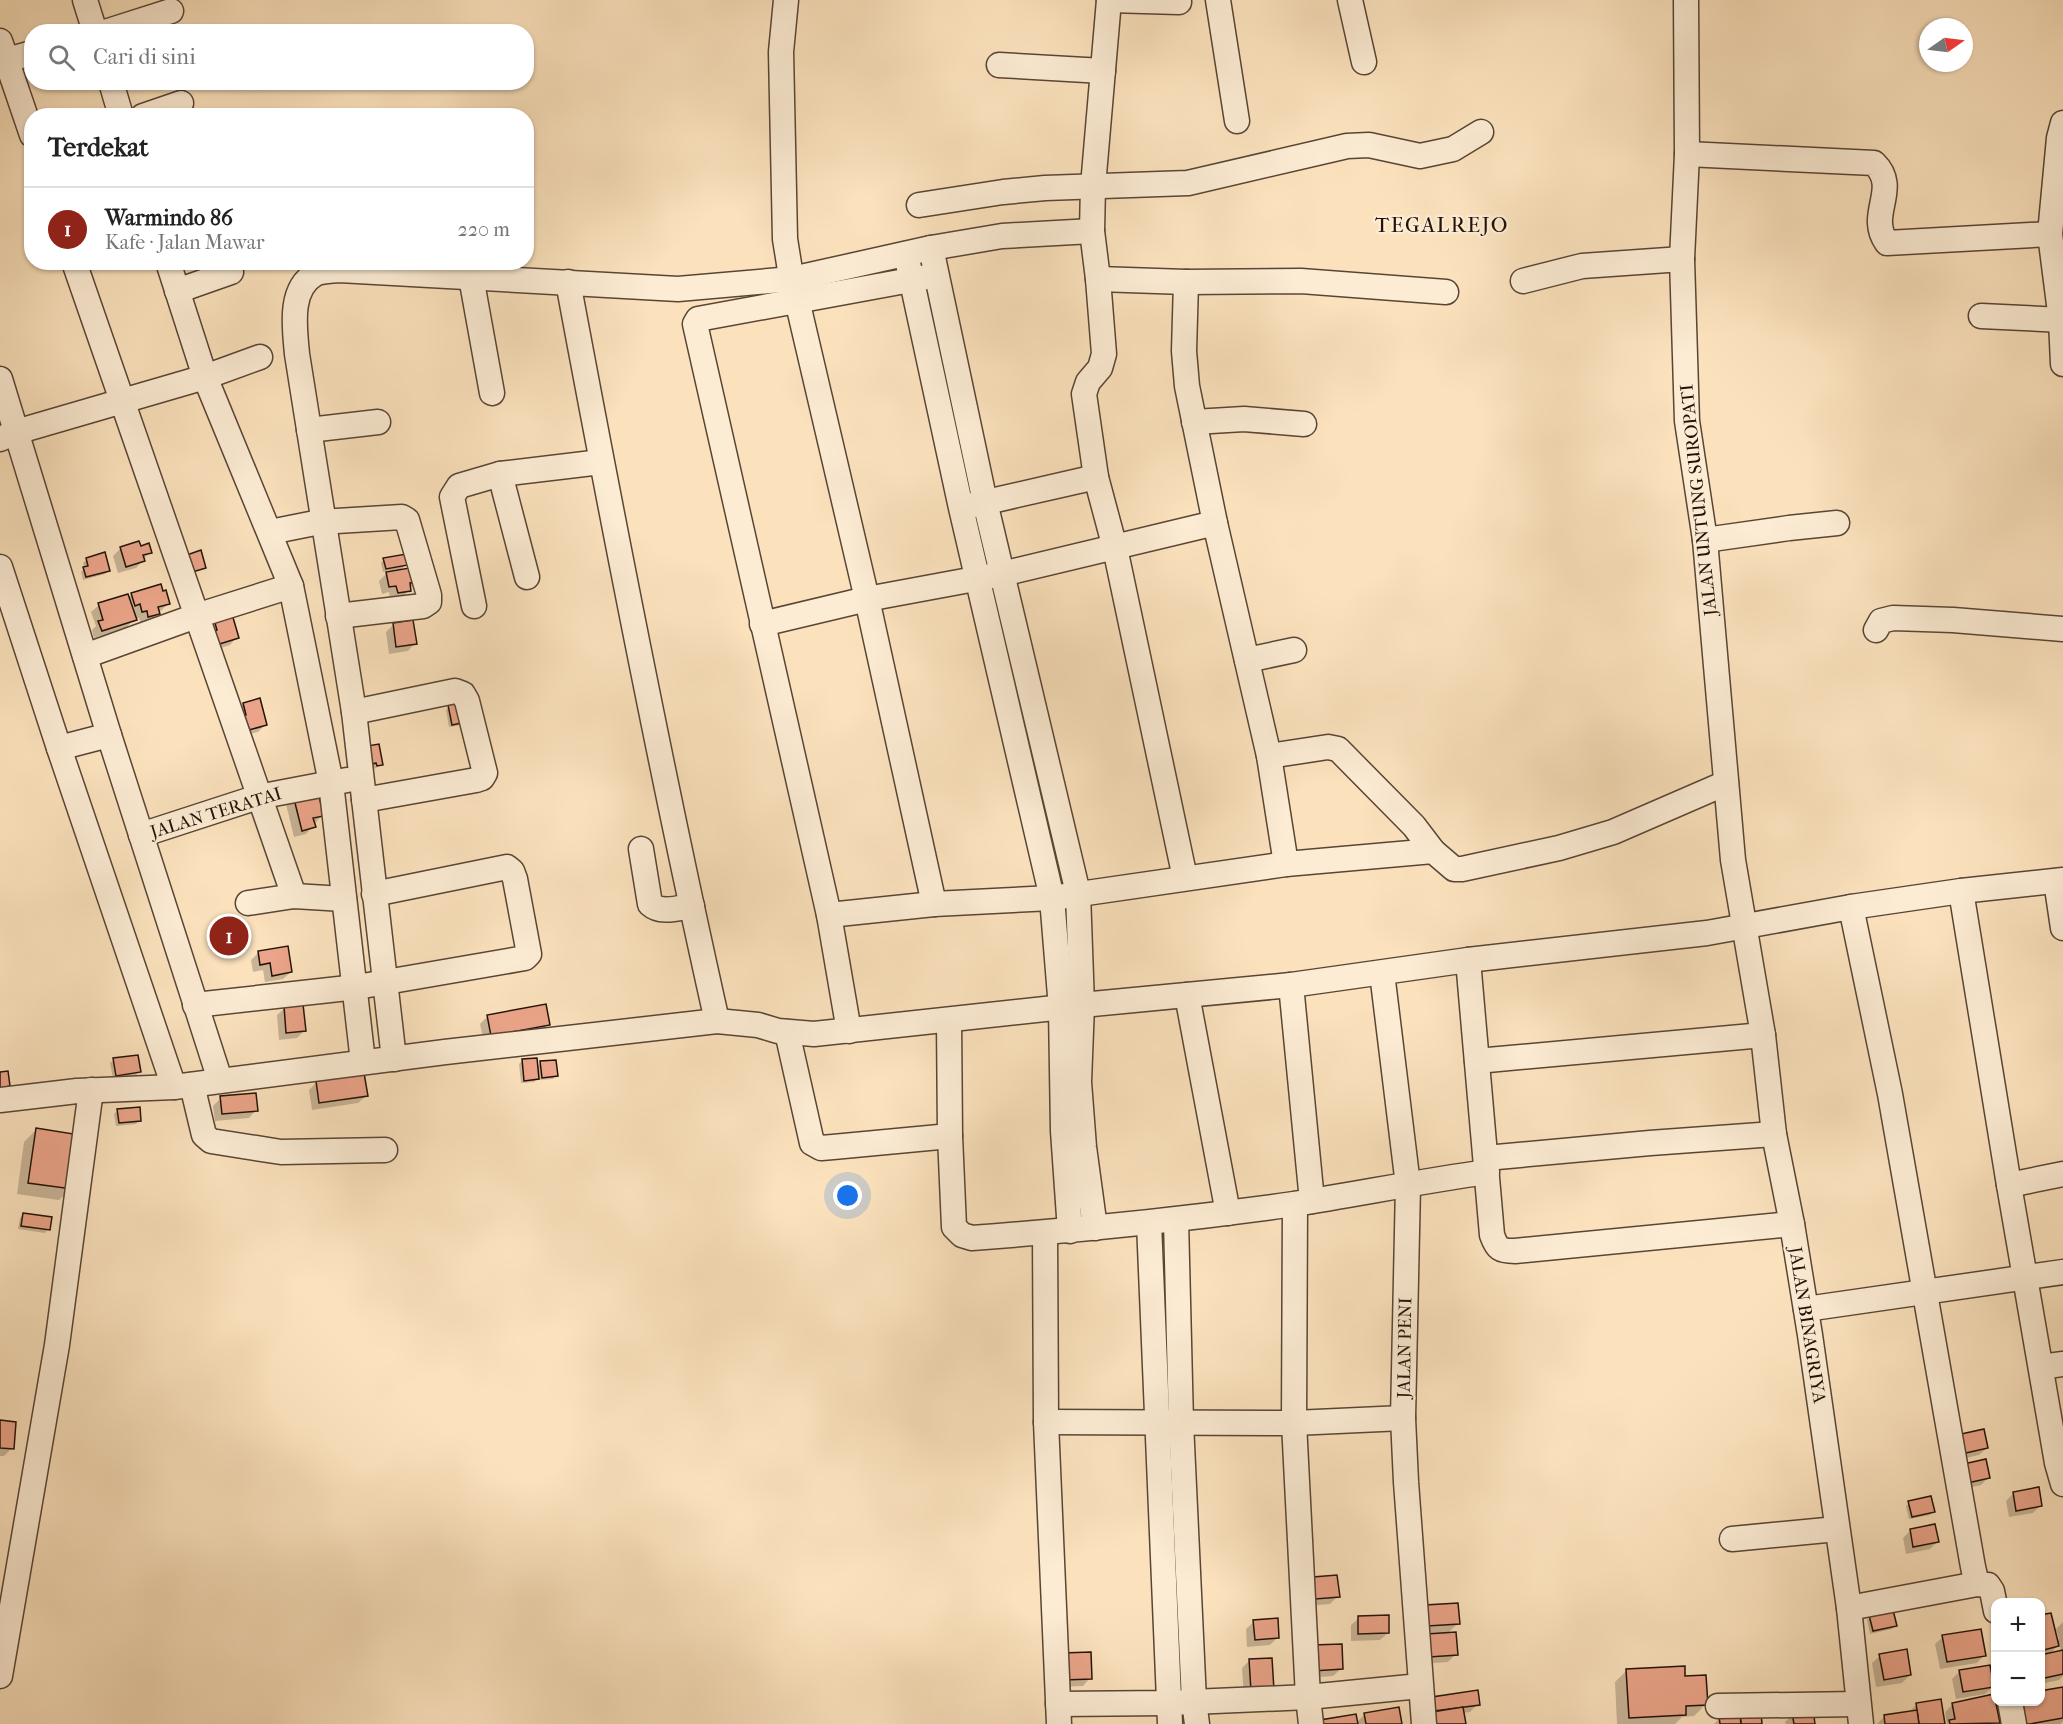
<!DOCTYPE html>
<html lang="id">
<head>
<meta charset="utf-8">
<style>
	:root { --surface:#fff; --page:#f6f6f6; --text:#222; --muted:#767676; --line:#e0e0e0; --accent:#8f2418 }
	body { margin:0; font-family:"IM FELL French Canon",serif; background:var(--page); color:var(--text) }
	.controls { position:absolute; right:18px; bottom:18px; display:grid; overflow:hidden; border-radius:12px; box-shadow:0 2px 4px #0004 }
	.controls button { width:54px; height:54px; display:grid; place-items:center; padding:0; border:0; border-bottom:2px solid var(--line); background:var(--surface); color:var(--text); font:30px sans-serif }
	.compass { position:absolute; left:1919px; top:18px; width:54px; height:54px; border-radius:50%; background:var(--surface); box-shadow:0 2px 4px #0004; rotate:76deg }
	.you { position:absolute; left:848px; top:1196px; width:21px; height:21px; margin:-15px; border:4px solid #fff; border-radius:50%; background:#1a73e8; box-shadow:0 0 0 9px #1a73e833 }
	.badge { display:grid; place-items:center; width:39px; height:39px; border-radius:50%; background:var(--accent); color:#fff; font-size:20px; font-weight:700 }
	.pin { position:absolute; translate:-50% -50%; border:3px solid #fff; box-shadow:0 2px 6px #0006 }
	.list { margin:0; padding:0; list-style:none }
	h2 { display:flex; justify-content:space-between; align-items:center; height:78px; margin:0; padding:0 24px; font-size:26px }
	h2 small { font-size:20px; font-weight:400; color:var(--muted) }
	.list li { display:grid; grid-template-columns:39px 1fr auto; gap:18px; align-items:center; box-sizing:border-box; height:84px; padding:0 24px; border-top:2px solid var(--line) }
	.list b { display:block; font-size:22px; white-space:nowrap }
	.list p { margin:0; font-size:20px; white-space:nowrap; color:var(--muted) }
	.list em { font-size:20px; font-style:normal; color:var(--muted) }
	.icon { flex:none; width:33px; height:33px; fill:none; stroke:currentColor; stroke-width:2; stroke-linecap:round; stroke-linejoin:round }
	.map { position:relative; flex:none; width:2063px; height:1724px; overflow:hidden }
	.search { position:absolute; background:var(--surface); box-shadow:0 2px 4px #0004; left:24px; top:24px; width:510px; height:66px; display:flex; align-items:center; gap:15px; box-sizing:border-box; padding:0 21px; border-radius:24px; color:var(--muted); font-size:22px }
	.panel { position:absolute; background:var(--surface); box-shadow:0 2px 4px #0004; left:24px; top:108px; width:510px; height:162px; border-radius:24px }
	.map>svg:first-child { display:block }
</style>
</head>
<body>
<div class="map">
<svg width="2063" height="1724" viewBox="0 0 2063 1724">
	<rect width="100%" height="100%" fill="#fbe2bd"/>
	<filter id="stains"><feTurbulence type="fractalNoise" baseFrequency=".00333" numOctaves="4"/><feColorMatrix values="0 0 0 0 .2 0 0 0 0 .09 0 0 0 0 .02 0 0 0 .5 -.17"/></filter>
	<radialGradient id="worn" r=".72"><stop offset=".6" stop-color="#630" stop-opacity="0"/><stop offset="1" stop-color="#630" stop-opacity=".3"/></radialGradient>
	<g fill="#0003" fill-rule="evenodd">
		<path d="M121,548h18l11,4 -14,16 -18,5 -5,-17z"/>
		<path d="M87,559l22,11 -4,4 -22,6 -2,-8 4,-4 -2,-5z"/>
		<path d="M384,560l22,4 -6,7 16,10 -14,17 -12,2 -1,-8 -7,2 -3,-13 11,-11 -7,2 -2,-9z"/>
		<path d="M132,594l36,10 -18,17 -9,3 -2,-6 -5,1 -7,8 -33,11 -2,-8 4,-4 -5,-14 8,-7 29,-7z"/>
		<path d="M227,617l10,20 -7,8 -24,8v-28z"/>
		<path d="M393,625l22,18 -7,8 -19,3 -3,-22z"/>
		<path d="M243,704l22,21 -7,7 -16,4 -6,-24z"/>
		<path d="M460,704l1,21 -12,2 -3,-17 3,-4z"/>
		<path d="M359,752l22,13 -7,4 -1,-3 -11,2z"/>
		<path d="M294,797l28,18 -16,19 -12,3 -8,-33z"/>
		<path d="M259,952l32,20 -8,7 -18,3 -2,-12 -10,2 -2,-12z"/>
		<path d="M285,1008l19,23 -7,7 -18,2 -2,-25z"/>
		<path d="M488,1016l60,8 -7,8 -57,11 -4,-19z"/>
		<path d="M114,1060l25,12 -3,3 -23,3 -3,-15z"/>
		<path d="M522,1061l14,6 5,-4 15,12 -3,4 -14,1v-3l-5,5 -13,1 -2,-19z"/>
		<path d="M317,1082l49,14 -8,7 -46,7 -3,-20z"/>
		<path d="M221,1098l35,12 -7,8 -34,3 -2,-15z"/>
		<path d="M118,1110l21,10 -3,4 -20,2 -2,-12z"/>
		<path d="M36,1130l35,59 -12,11 -42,-6 7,-52z"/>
		<path d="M23,1215l25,14 -3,4 -27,-4 2,-11z"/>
		<path d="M0,1422l12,26 -8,8h-4z"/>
		<path d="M1983,1430l4,18 -8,7 -30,7z"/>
		<path d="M1960,1467l28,11 -7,7 -25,6z"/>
		<path d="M2014,1493l27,12 -8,8 -24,4 -3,-16z"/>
		<path d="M1909,1503l24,8 -3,4 -21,4 -3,-13z"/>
		<path d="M1911,1530l26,12 -7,7 -24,5 -3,-16z"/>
		<path d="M1306,1586l32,10 -8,8 -23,2z"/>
		<path d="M1418,1614l40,9 -11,11 9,20 -8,8 -26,2 -2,-21 11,-11 -11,1z"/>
		<path d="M1870,1617l25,8 -3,4 -22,5 -3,-14z"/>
		<path d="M2040,1617l16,23 3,-1 -3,-10 7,-7v54l-4,4 -19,4zM2060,1644l1,8 -13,3z"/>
		<path d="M1359,1618l29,15 -8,7 -29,1v-16z"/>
		<path d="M1254,1622l24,15 -8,8 -23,2 -1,-18z"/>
		<path d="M1943,1637l41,18 -7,8 -37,6 -5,-25z"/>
		<path d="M1340,1646l1,23 -8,7 -27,2z"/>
		<path d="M1062,1654l28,24 -7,8 -27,1z"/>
		<path d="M1880,1656l30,19 -8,8 -26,4 -4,-24z"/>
		<path d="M1250,1660h21l-27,38 -2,-30z"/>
		<path d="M1627,1670l57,7 22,27 -12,12 -12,1 -7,7h-58l-2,-42z"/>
		<path d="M1960,1671l32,16 -7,7 -29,5 -4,-20z"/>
		<path d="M2063,1692v29l-3,3h-51v-22h31z"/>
		<path d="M1478,1704l-8,8 -7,1 1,11h-39v-18z"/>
		<path d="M1917,1704l26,20h-66l7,-7 25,-5z"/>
		<path d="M1953,1704l46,19 -52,1 -2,-12z"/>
		<path d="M1365,1714l35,10h-82l38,-1z"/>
		<path d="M1793,1714l21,10h-28l-1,-2z"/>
		<path d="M1720,1718l41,6h-47z"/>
	</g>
	<g fill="#eca58a" stroke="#231108" stroke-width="1.5">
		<path d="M139,541l2,5 8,-3 3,10 -9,2 2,6 -19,6 -6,-20z"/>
		<path d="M201,550l5,18 -17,5 -5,-17z"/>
		<path d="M105,552l5,19 -24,6 -3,-10 5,-1 -2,-8z"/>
		<path d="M406,554l2,11 -22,4 -3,-11z"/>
		<path d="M415,567l3,15 -8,1 1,8 -13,2 -2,-7 -7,1 -3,-15z"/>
		<path d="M161,584l2,7 3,-1 4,14 -12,3 2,7 -12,3 -1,-6 -5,1 -2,-8 -5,2 -4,-13z"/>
		<path d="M128,594l9,26 -35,11 -4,-10 5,-1 -5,-17z"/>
		<path d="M232,614l7,24 -26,8 -4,-13 8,-3 -4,-14z"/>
		<path d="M413,620l4,24 -21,3 -3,-24z"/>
		<path d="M260,698l7,27 -18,5 -1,-4 -5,1 -3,-11 6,-1 -3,-12z"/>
		<path d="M462,702l4,20 -14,3 -4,-20z"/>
		<path d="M379,744l4,21 -6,1 -1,-3 -11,3 -4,-19z"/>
		<path d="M317,789l7,27 -11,2 3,9 -14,4 -9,-36z"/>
		<path d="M288,946l4,26 -20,4 -2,-13 -10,2 -2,-14z"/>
		<path d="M303,1004l3,27 -20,2 -2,-27z"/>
		<path d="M546,1004l4,21 -59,11 -4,-21z"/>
		<path d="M138,1055l3,17 -25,4 -3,-18z"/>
		<path d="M537,1058l2,21 -15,2 -2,-22z"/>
		<path d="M556,1060l2,16 -16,2 -2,-17z"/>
		<path d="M8,1071l2,15 -10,2v-16z"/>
		<path d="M364,1073l4,23 -49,7 -3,-22z"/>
		<path d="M256,1093l2,18 -36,3 -2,-18z"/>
		<path d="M140,1107l1,14 -22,2 -2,-14z"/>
		<path d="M36,1128l44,7 -8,54 -44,-6z"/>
		<path d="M23,1213l29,4 -2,13 -29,-4z"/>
		<path d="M0,1420l16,2 -2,27 -14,-1z"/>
		<path d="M1984,1429l4,19 -31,7 -5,-19z"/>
		<path d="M1986,1459l4,19 -27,6 -4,-19z"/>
		<path d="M2039,1487l3,19 -26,5 -3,-19z"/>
		<path d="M1931,1496l4,16 -23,5 -4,-16z"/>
		<path d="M1935,1524l4,18 -26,5 -3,-18z"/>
		<path d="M1337,1575l3,22 -25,2 -2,-22z"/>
		<path d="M1458,1603l2,21 -33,2 -2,-21z"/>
		<path d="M1893,1610l4,16 -24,5 -4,-16z"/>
		<path d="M2051,1613l8,33 -19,5v-36z"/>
		<path d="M1389,1615v18l-31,1v-18z"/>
		<path d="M1278,1618l1,20 -24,2 -2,-20z"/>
		<path d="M1981,1629l5,27 -39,6 -5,-27z"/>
		<path d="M1456,1632l2,23 -29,2 -2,-23z"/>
		<path d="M1342,1644l1,25 -30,2 -1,-26z"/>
		<path d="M1907,1649l4,26 -27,5 -5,-26z"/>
		<path d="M2063,1650v24l-23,5v-24z"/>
		<path d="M1091,1652l1,27 -29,1 -1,-27z"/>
		<path d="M1272,1658l2,32 -23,1 -2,-32z"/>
		<path d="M1990,1665l4,22 -31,5 -4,-22z"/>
		<path d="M1685,1666v10l21,-1 2,30 -22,1v9l-57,3 -3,-49z"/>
		<path d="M2063,1687v31l-33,6h-13l-4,-22h27v-11z"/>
		<path d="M1478,1690l2,15 -46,6 -2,-14z"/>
		<path d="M1994,1694l6,29 -50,1 -1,-4 6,-1 -3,-16z"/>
		<path d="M1941,1699l4,25h-26l-3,-21z"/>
		<path d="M1399,1707l3,17h-36l-2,-11z"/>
		<path d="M1463,1707l3,17h-32l-2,-12z"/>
		<path d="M1813,1709l2,15h-21l-2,-11z"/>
		<path d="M1917,1710l2,14h-34l-1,-9z"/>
		<path d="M1761,1712l1,12h-21l-1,-10z"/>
		<path d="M1356,1714l2,10h-38v-4z"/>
		<path d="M1740,1714l1,10h-21l-1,-8z"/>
	</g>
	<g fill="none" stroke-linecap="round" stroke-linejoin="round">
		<defs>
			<g id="minor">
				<path d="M85,0l10,32"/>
				<path d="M786,0l-5,52 4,187 5,31 77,329 67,305"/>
				<path d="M1109,0l-16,186 -1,45 6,48 6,75 -4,14 -12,14 -4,12 12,83 19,71 70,330"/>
				<path d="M1109,0l70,2"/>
				<path d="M1218,0l19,121"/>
				<path d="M1350,0l14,62"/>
				<path d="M1686,0l1,154 -5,105 5,162 18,119 28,320 30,175 11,99 18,90 18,111 39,273 12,116"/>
				<path d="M105,32l66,-21"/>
				<path d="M0,41l32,94"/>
				<path d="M0,62l32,-9"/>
				<path d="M999,65l104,6"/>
				<path d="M111,82l10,34"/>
				<path d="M143,116l38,-13"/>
				<path d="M2063,123l-4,15 -9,96 11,86 2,44"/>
				<path d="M1687,154l187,9c27,26 -8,51 13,80l163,-9"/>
				<path d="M919,205l84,-13 42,-4 143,-5 159,-37 22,-1 51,11 33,-7 28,-17"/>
				<path d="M931,248l54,254 93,391 4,112 -3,77 5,65 11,81"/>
				<path d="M906,254l55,254 91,390 9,110 2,123 7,100"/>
				<path d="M74,262l220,634"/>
				<path d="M471,277l21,116"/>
				<path d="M1098,279l88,3 115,-1 145,11"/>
				<path d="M1523,281l59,-15 100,-7"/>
				<path d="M568,282c46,247 94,494 149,739"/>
				<path d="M1186,282l-2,69 3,35 28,137 54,233 17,108"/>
				<path d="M177,291l54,-19"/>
				<path d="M1981,316l82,4"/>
				<path d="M0,379l109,356 111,345"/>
				<path d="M1194,422l50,-3 60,5"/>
				<path d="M309,430l69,-8"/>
				<path d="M0,439l16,-7 189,-55 55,-20"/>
				<path d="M500,474l27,103"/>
				<path d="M969,506l127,-29"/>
				<path d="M270,532l50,-10 82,-5 5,3 22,75v7l-6,4 -85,10"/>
				<path d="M1705,540l84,-12 48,-5"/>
				<path d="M0,567l59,181 115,339"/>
				<path d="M291,586l40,197 32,279"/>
				<path d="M474,606l-22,-109 7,-11 41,-12 101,-12"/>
				<path d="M762,624l105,-25 135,-25 213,-51"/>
				<path d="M1876,630l5,-9 12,-3 60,2 110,9"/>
				<path d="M85,656l111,-40 95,-30 -86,-209 -37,-115"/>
				<path d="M1247,660l47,-10"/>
				<path d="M354,712l101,-21 8,3 4,7 18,72 -3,5 -6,2 -112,20"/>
				<path d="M59,748l50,-13"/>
				<path d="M1269,756l59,-9 10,2 76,77 19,25"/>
				<path d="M141,835l117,-38 89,-17"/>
				<path d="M641,849l9,55c11,10 28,4 42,2"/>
				<path d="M2056,881l7,47"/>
				<path d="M1961,891l48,294 54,-11"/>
				<path d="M248,903l46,-7 50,3"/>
				<path d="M1851,907l39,187 83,473 4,17 11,1 4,6 4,20"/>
				<path d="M829,915l105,-11 118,-6 234,-34 147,-13 21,18h8l97,-21 54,-16 113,-49"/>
				<path d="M1468,960l24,275c5,14 8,16 23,16l277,-27"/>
				<path d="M1382,973l26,212 -5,233 3,64 18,242"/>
				<path d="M1291,985l21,216"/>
				<path d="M1187,995l41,218"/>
				<path d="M195,1005l162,-18 168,-29 4,-4 -14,-75 -3,-8 -5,-4 -133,27"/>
				<path d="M949,1020l1,116 4,91 8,8 10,3c108,-8 215,-19 322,-34 64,-10 128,-23 193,-32"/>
				<path d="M849,1031l-20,-116 -134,-591 3,-5 229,-42"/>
				<path d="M787,1032l25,111 9,5 12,-1 117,-11"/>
				<path d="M394,1059l-40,-347 -57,-358c-2,-24 -9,-65 18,-80 6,-3 16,-3 24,-4l339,19 114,-10 139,-31 71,-12 90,-5"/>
				<path d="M1477,1061l286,-26"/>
				<path d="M192,1085l12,50 7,6 70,11 104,-2"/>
				<path d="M0,1100l77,-9 97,-4 271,-35 272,-31 41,4 20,6 36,3 268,-29 209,-20 177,-25 239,-27 144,-26 110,-16 102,-11"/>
				<path d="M1486,1158l164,-15 124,-9"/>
				<path d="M2009,1185l48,278 6,21"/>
				<path d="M1295,1204l-1,219 14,274 3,27"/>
				<path d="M1176,1220l5,203 13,278 3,23"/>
				<path d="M1149,1223l21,501"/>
				<path d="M1045,1233l1,189 13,302"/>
				<path d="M1806,1309l257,-37"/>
				<path d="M2041,1367l22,-3"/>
				<path d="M1046,1422l248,1 109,-5"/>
				<path d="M1732,1539l105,-10"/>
				<path d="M1849,1608l128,-24"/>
				<path d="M0,1676l57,-331 34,-255"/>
				<path d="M2010,1702l4,22"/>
				<path d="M1058,1704l111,-1 139,-6 112,-11"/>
				<path d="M1718,1706l140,-2"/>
			</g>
		</defs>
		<use href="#minor" stroke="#594535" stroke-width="27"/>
		<use href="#minor" stroke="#fcecd4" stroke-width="24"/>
	</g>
	<g text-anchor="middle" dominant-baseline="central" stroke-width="4.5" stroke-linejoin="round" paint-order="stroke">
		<g font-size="18" fill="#231108" stroke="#fcecd4">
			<text transform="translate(1699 500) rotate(-96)">JALAN UNTUNG SUROPATI</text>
			<text transform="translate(216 813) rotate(-17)">JALAN TERATAI</text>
			<text transform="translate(1807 1325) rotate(81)">JALAN BINAGRIYA</text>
			<text transform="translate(1405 1348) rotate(-89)">JALAN PENI</text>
		</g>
		<g font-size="21" letter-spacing="1.5" fill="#231108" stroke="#fcecd4">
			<text x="1442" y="225">TEGALREJO</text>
		</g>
	</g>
	<rect width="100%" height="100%" filter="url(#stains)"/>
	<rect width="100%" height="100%" fill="url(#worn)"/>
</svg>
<div class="controls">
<button>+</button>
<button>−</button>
</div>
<svg class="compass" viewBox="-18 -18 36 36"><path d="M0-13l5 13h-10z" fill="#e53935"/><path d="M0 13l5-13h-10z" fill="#767676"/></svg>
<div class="you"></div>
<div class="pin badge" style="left:229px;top:936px">1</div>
<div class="search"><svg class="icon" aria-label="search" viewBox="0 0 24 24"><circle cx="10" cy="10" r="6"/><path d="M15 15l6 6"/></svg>Cari di sini</div>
<section class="panel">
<h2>Terdekat<small></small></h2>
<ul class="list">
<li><span class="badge">1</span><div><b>Warmindo 86</b><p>Kafe · Jalan Mawar</p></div><em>220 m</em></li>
</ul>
</section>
</div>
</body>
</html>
